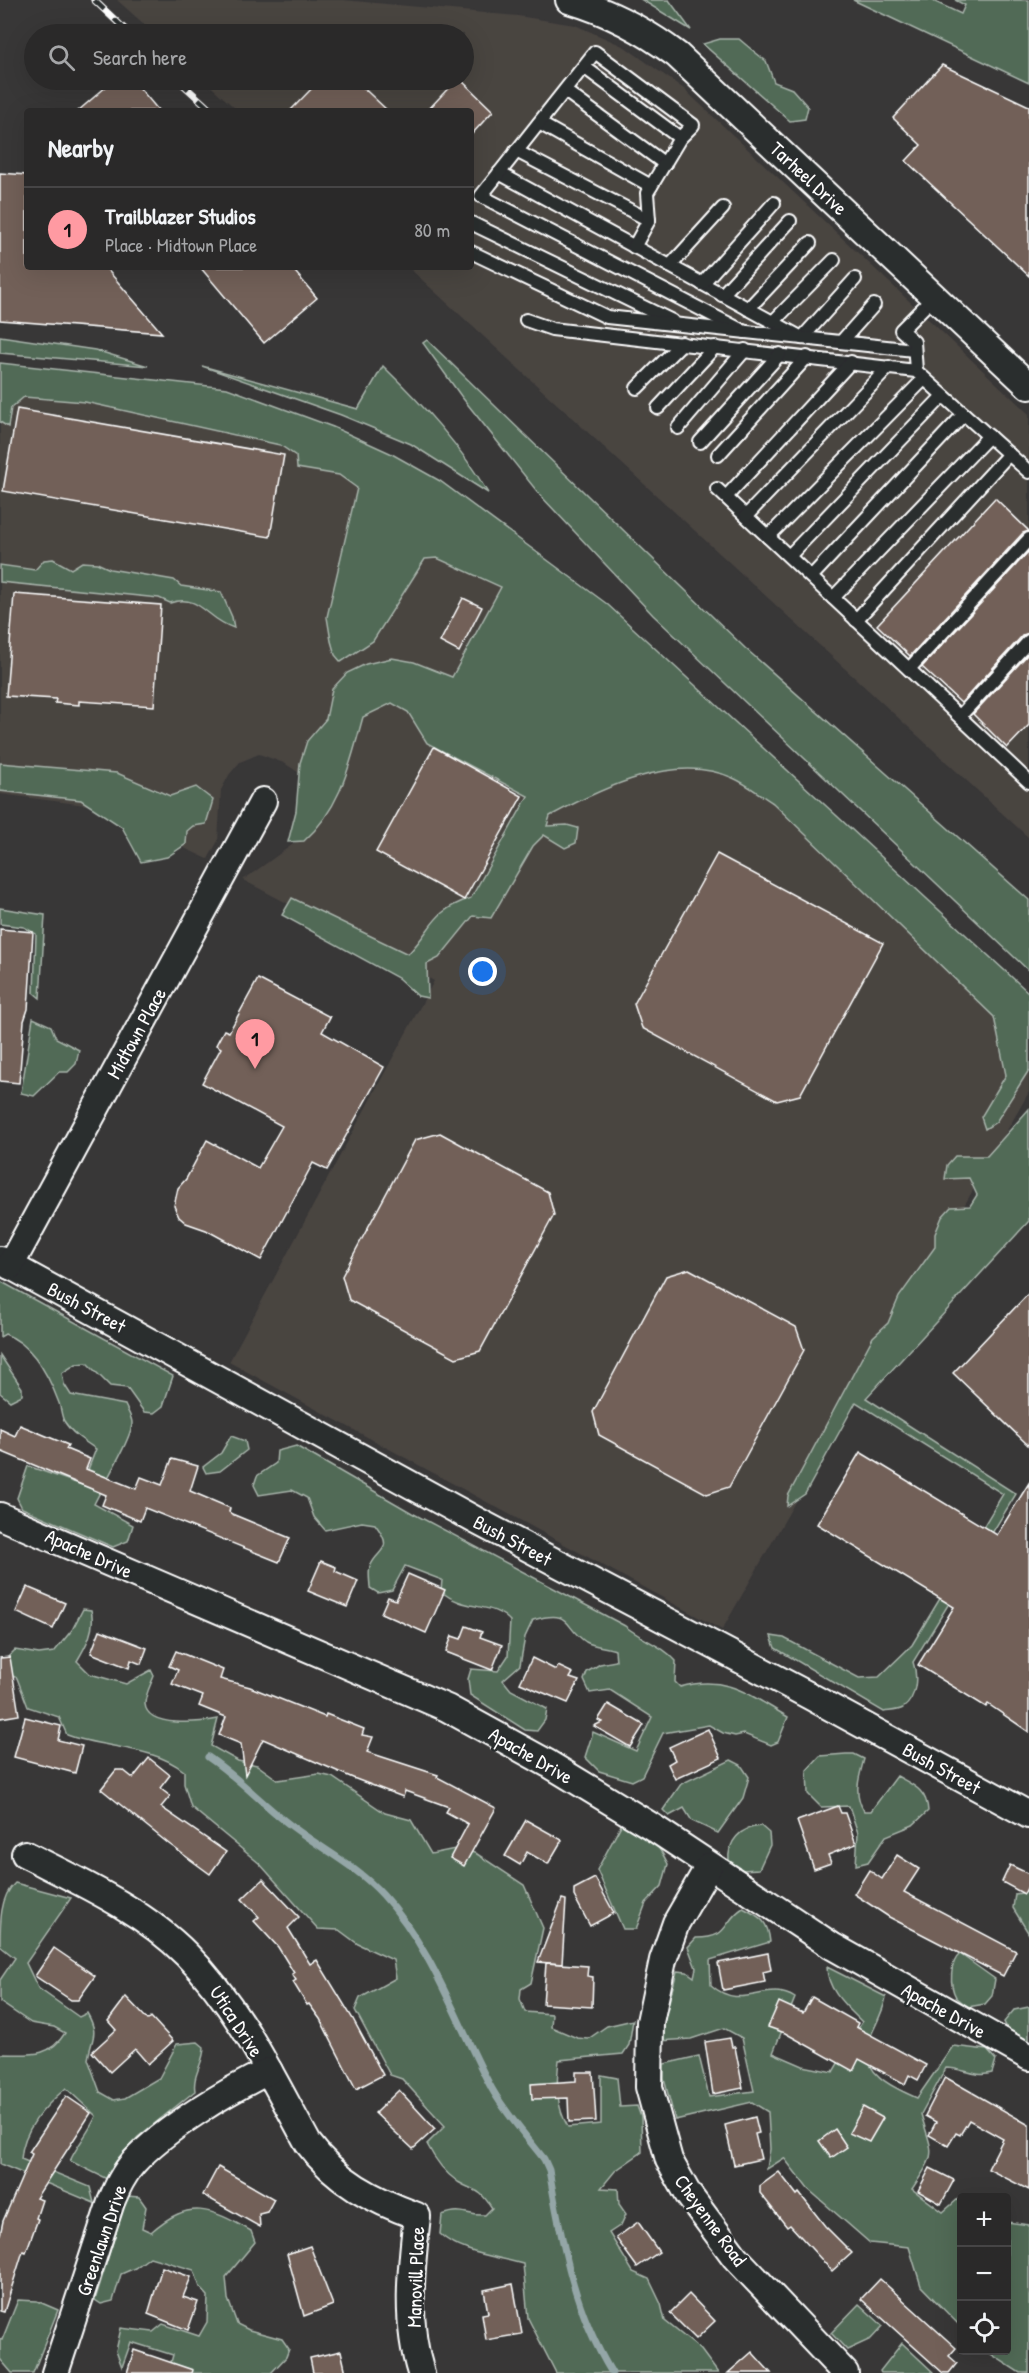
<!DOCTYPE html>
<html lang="en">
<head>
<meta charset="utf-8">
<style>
	:root { --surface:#2a2929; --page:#363535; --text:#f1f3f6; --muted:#a5a6a8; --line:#464546; --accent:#ff9aa2 }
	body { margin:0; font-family:"Patrick Hand",sans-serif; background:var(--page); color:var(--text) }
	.controls { position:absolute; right:18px; bottom:18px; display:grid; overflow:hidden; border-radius:6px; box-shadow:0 6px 24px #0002 }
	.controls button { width:54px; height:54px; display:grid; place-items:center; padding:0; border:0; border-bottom:2px solid var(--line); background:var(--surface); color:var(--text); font:30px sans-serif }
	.you { position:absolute; left:483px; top:972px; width:21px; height:21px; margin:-15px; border:4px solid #fff; border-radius:50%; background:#1a73e8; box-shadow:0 0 0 9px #1a73e833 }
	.badge { display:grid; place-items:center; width:39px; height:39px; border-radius:50%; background:var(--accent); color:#111; font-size:20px; font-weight:700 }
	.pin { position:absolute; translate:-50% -50px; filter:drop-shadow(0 2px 3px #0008) }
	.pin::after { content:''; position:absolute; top:32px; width:21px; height:18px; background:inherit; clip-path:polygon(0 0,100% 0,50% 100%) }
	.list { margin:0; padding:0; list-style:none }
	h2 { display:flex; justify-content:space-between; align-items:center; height:78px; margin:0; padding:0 24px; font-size:26px }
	h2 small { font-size:20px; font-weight:400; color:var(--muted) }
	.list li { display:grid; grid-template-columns:39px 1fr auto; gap:18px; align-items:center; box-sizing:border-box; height:84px; padding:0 24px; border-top:2px solid var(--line) }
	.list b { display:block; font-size:22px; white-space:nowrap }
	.list p { margin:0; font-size:20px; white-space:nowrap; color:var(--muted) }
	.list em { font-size:20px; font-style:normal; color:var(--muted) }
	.icon { flex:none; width:33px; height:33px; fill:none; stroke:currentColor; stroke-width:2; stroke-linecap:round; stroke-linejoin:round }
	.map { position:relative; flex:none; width:1029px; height:2373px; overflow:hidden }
	.search { position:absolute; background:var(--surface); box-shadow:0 6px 24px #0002; left:24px; top:24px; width:450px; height:66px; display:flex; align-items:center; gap:15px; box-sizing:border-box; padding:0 21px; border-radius:33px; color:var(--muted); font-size:22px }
	.panel { position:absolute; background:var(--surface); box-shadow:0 6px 24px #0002; left:24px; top:108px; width:450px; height:162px; border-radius:6px }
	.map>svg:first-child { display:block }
</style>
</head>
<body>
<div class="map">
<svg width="1029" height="2373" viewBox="0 0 1029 2373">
	<rect width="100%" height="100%" fill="#383737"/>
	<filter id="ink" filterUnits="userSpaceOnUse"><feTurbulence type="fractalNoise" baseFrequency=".0167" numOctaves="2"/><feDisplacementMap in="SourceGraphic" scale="12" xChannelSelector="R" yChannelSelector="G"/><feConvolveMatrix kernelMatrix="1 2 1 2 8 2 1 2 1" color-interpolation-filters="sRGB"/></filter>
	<g filter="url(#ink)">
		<g fill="#494441">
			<path d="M117,0h226l175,16 57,9 50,22 59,42 345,325v424l-621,-571h63v-156h-233l-34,-31h260v-46h-309z"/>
			<path d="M0,383l198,14 277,127 554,506v62l-307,538 -493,-268 205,-381 -191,-101 53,-38 16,-19 -8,-47 -20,-13 -25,-9 -19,8 -11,13 -8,15 -3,51 -10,18 -115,-53 -93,-12z"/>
		</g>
		<g fill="#516a57" stroke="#a8b4ab" stroke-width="1.5">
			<path d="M642,0h27l22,30z"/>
			<path d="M853,0h78l30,14 4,-9 -10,-5h74v83z"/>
			<path d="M720,39h19l12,10 15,12 8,21 18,7 16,18 -3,12 -15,2 -87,-77z"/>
			<path d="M0,336l95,14 53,16 -148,-13z"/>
			<path d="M427,340l318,308 284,252v71l-376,-356 -113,-120 -79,-99 -38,-53z"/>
			<path d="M0,363l227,25 106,39 57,26 50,28 167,123 422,389v77l-33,52 -11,7 -4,-12 25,-42 -12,-58 -221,-214c-13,-8 -26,-19 -40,-25 -58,-26 -131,10 -183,38l-3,10 20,-1 11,3 -2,15 -11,5 -21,-13 -11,11 -42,72 -18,-2 -34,42 -12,6 1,34 -10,-2 -20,-18 -116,-63 10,-17 116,56c27,-28 22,-42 63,-56l57,-102 -101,-53 -19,-31 -16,-9 -29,14c-13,46 -21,90 -59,124l-16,1 8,-31 4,-48 7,-22 19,-22 6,-30 15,-16 19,-9 26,-6 22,4 38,15 49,-90 -64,-29 -12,1 -52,82 -32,21 -6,-7 -4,-14 -4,-24 30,-129 -18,-13 -42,-7 -1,-12 -16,-11 -195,-43 -61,-5 -13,11 -3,19 -8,-5z"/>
			<path d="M202,366l156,43 25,-43c39,38 78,80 105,127l-77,-49 -70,-29z"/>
			<path d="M53,559l18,10 11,-7 15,1 13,6 64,11 7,6 40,6 11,25 2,11c-29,-9 -33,-35 -64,-25l-11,-5 -159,-16v-17l35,5 9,-10z"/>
			<path d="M0,763l117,10 53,23 26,-9 17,13 -7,24 -13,2 -6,5 -1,13 -19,13 -26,5 -19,-35 -41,-27 -81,-9z"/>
			<path d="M0,908l45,7 -5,83 -6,-5 2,-59 -12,-7 -24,-3z"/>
			<path d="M33,1018l18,8 5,12 23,12 -3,14 -8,8h-9l-25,24 -13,-3z"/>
			<path d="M1029,1109v112l-163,177 150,96 -103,168c5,14 4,36 -10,46 -5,3 -13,3 -19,4l-109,-64 -4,-12 13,2 75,40 20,-1 33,-32 91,-151 -147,-92 -51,92 -18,12 1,-10 85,-159 15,-14 11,-26 36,-50v-13l7,-17 9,-10 19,-1 7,-11 -8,-17 -24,1 2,-14 8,-9h32z"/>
			<path d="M0,1281l173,95 -10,30 -9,7 -10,-1 -17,-24 -17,-2 -23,-23 -11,1 -14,9 2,11 7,11 54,10c2,5 7,12 7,18 0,15 -30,64 -38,81l39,21 -5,16 -15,6 -91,-39 -5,-10 11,-32 54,19 14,-36c-12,-8 -24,-15 -32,-28 -3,-6 -3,-13 -5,-18 -10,-27 -27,-59 -54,-69l-5,3z"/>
			<path d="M0,1355l22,33v7l-12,6 -10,-8z"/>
			<path d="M231,1436l14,5 2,9 -27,21 -14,2 -3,-6 18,-14z"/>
			<path d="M296,1446l116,67 213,113c17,14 37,19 51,35l-1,21 5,5c47,-13 69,8 108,30l-10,25 -7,3 -27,-11 -9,2 -12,-3 -14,-8 -46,8 -21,43 -10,5 -33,-10 -14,-14 8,-25 43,19 16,-34 -42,-27 -20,3 -6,-13 3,-8 13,-8 16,-3 -1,-11c-9,-3 -22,-4 -29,-8 -24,-16 -13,-33 -53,-22l-8,17 -5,28 -17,15 8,10 36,19 -2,11 -8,11 -12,-1 -55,-35 -2,-16 3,-10 27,2 10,-15 2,-35c-18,-20 -46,-9 -69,-30l1,-11 -37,-14 -13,24 -14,3 -8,-5c0,-6 -2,-15 0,-21 7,-19 26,-15 5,-43l-13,-2 -37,8 -11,-13 -7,-19 -15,-8 -33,5 -5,-10 3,-9 19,-13 1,-12z"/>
			<path d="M83,1609l8,1c5,19 -5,36 -14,51l13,13 36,10 25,-14 3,6c-3,8 -9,19 -9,28 2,25 57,18 73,15l-7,27 27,15 19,4 21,15 41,-6 13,3 53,36 26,7 20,34 29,-6 17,6 47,31 19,43 -12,55 -10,6 -1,10 5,13 27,2 -1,13 26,11 11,1 19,-13 26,-6 -4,25 -6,9 -64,6c-3,25 -3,46 9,67l33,-3v-49l16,3 3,29 17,-1 4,11 1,35 -27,19 -14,17 17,1 1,15 7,10 -5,11 -12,8 24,39 16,7 12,25 4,17 36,29 17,23h-162l-28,-55 -5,-54c-28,-8 -61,-10 -83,-30l2,-19c22,-8 23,1 43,0l7,-7c-14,-21 -15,-15 -34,-26 -13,-9 -24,-24 -31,-38l18,-18 -43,-47 -12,-4 -35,-65 5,-12 36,-20 -3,-18 -35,-16 -19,-14 -21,-1 -58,-65 -69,-57 -7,-23v-13c-33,-26 -79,-22 -117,-36l-8,-18 -31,-10 -11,-29 -17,-8 4,-9 11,-11 24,4 15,-2 18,-22z"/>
			<path d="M846,1754h8l10,5c-5,19 -11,34 0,52h7l26,-35c16,9 30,14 31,35l-15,14 -27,11 -18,26 -12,3 2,-32 -9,-27 -28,1 -13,-13 -1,-24 13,-14z"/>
			<path d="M731,1760l10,5 8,12 -6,21 -25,35 -26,-12 -8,-13 -15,8 -6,-6 18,-26z"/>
			<path d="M626,1816c18,14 32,27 42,48l-6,22 -16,17 -10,26h-13l-26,-59z"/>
			<path d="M761,1826l8,7 1,12 -11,24 -17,1 -13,-8c-2,-21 12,-35 32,-36z"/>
			<path d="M15,1883l56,15 -45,65 12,25 41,29 8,-4c13,22 4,25 1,46l12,33 14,8 11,-2 34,-20 18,-34 21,-2 6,5c0,16 -12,28 -9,44l-57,46 -16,17 -13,26 -39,-19c8,-17 19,-29 26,-45l-30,-28c-22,19 -43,41 -45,71l69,28 4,16 -94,-39v-110c28,0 49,5 65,-21l-11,-6 -23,-4 -31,-21v-22l15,-22 -15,-12c0,-23 0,-50 15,-63z"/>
			<path d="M1029,1892v42l-16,-26 2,-14z"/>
			<path d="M743,1908c18,9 25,13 27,34l-60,18 1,25c31,28 56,-6 84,13l-22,55 30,13 30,6 29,-50c-16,-16 -35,-32 -35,-55l59,30c-3,16 -11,28 -17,43 -11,33 25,48 48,58l36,-52 34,4 9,10 -4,13c-17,5 -29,-5 -46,-5l-25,46c12,43 17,36 -9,75l31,23 15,-13 3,2v126l-40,-41 -12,-39 -39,-4 -62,-54 -24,-31 -17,11 3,-20 -2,-37 -16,-10 -77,18 -11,-41v-15l35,-8 10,41 45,-6 -12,-53 -18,-10 -33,11 -32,2 18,-70 10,1 7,5 2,-9 -8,-21 8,-9c35,0 25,-16 47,-30z"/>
			<path d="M960,1954l35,25 -3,17 -7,8 -17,3c-3,-3 -9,-7 -12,-10 -7,-12 -6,-35 4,-43z"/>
			<path d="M1029,2007v38l-19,-11 -6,-12 10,-12z"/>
			<path d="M127,2196l12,1 7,10 -4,21 9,4c39,-34 59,-24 100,-1l4,11 -29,35 2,22 9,25 12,6 33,9 7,10 -3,8 -15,16h-103l5,-18 -42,-13 -9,25 -6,-16 5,-23 32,4 10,-8 36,12 8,-14 1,-26 -8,-9 -6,-17 -44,-13 -15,11 -14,6 -8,27 -12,3 -6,-4z"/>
			<path d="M1007,2222l22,3v148h-9l-34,-22 20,-1z"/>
			<path d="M18,2300l19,1 21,9 -25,63h-21l-12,-14v-20l2,1z"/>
			<path d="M859,2304l24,22 -12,13 -24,11 -16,-17z"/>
			<path d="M902,2343l32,30h-53l-1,-2z"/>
		</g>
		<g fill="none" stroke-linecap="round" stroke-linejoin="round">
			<path stroke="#94a6a7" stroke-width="7" d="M208,1757c28,19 51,43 77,64 31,25 71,44 98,74 50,54 75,131 109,194 14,25 35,48 52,70l5,11c13,73 24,139 63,203"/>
		</g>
		<g fill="#726159" stroke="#fff" stroke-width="1.5">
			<path d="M942,65l87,41v170l-123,-115 15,-16 -28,-27z"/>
			<path d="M114,80h19l26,31h-81z"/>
			<path d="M320,80h35l33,31h-98z"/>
			<path d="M456,80h5l32,31 -22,24v-24h-44z"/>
			<path d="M0,173l27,2v92h78l57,66 -162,-13z"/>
			<path d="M200,267h91l26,31 -53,45z"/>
			<path d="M17,409l267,46 -14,82 -267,-46z"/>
			<path d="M995,498l34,33 -6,2 -113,123 -33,-31z"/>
			<path d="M1029,551v82l-6,2 -62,68 -39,-36z"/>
			<path d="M14,594l147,11 -7,101 -75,-5v4l-24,-2 1,-4 -50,-3z"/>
			<path d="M463,598l19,9 -23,45 -19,-10z"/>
			<path d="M1029,653v72l-22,23 -34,-34z"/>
			<path d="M434,747l88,49 -58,104 -88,-48z"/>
			<path d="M717,854l166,89 -83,152 -23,6 -135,-73 -8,-24z"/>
			<path d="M0,929l33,3 -5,77 -4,12 -5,62 -19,-2z"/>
			<path d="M258,979l72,38 -8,15 62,35 -57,103 -14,-7 -52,97 -55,-30 -20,-7 -7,-6 -5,-11 4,-18 8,-9 21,-39 51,28 24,-42 -80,-43 19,-35 -5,-3 8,-15 5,2z"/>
			<path d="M440,1133l108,59 6,23 -74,136 -24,7 -107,-58 -7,-24 73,-136z"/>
			<path d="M689,1269l107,58 8,23 -75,137 -22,7 -108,-59 -6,-23 73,-136z"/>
			<path d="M1029,1293v153l-76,-73z"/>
			<path d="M20,1425l48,20 -2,4 24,10 -4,10 50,20 5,-12 21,8 10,-26 26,7 -8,25 40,17 -1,4 3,2 58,24 -11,24 -134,-54 -5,13 -38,-16 4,-10 -106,-44v-22l15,7z"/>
			<path d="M860,1452l137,83 32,-52v249l-41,-28 -2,3 -68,-42 36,-58 -137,-83z"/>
			<path d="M321,1561l15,6 -1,4 23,10 -11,26 -39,-16z"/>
			<path d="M408,1574l37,16 -19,43 -45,-20 7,-16 8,3z"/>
			<path d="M27,1587l38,16 -12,26 -37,-17z"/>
			<path d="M466,1626l16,6 -2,5 22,8 -10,25 -46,-18 6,-16 9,3z"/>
			<path d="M100,1630l47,18 -6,16 -10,-4 -2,8 -38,-15z"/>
			<path d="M176,1651l47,19 -3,9 30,8 75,30 1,-3 38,15 -2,6 11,2 -6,15 71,23 -1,2 59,31 -32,58 -14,-8 18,-34 -22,-12 3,-5 -44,-16 -2,6 -50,-19 -90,-39 -18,36 -4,-31 -22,-9 7,-18 -27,-11 4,-10 -31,-12 6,-14 -9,-4z"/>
			<path d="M10,1657l9,58 -19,3v-60z"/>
			<path d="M532,1658l24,12 2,-4 15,7 -3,5 9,3 -11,22 -48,-20z"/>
			<path d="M608,1704l36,21 -14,22 -36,-21 8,-4 -4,-2z"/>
			<path d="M25,1717l36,9 -3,14 24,6 -7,27 -61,-16z"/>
			<path d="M708,1729l13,29 -46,21 -7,-15 7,-4 -6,-13z"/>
			<path d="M149,1758l21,17 -10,13 10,8 -9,11 65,45 -16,22 -41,-30 -68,-55 15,-19h7l10,8z"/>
			<path d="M838,1806l3,7h4l11,31 -28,11 3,8 -17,6 -17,-48z"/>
			<path d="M526,1820l36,20 -14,24 -21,-12 -7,13 -15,-9z"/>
			<path d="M897,1855l22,14 -15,23 112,59 -13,25 -114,-59 -35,-23 15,-24 13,9z"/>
			<path d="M1010,1865l19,9v10l-5,10 -22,-12z"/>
			<path d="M595,1878l19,35 -24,13 -16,-30v-7z"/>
			<path d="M263,1879l36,38 -11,11 22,36 7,-4 36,59 30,56 -27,14 -36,-70 -11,-15 -2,1 -14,-23 3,-2 -4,-6 2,-1 -16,-26 -24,-26 5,-4 -17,-18z"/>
			<path d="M562,1899l4,1 -4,64 -24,-2z"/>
			<path d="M54,1948l41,28 -17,24h-7l-36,-24z"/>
			<path d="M768,1953l3,17 -8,2 2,10 -42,8 -5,-27z"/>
			<path d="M546,1963l42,3 -1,10 6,1 -1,30 -49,-3z"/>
			<path d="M126,1997l22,23 3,-3 22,24 -25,23 -13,-15 -25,23 -18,-20 24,-22 -8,-9z"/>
			<path d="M812,1997l46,26 -2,4 70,38 -8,15 -9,-5 -4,9 -46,-25 -6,12 -68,-38 -17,-6 11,-25 24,11z"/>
			<path d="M730,2038l2,9h3l8,41 -30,6 -8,-52z"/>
			<path d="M576,2072h17l3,49 -27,1 -1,-24 -36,1 -1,-15 45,-3z"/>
			<path d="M945,2077l84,48v65l-41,-21 15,-30 -34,-19 -9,15 -4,-2 -8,13 -19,-11 7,-13 -11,-6z"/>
			<path d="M399,2090l36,39 -22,20 -38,-36z"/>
			<path d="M66,2096l25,17 -55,85 6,2 -6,18 2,1 -12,33 -3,-1 -19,61 -4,-1v-76l3,-14 29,-67 -3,-2z"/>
			<path d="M863,2107l20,11 -14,24 -20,-9z"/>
			<path d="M755,2117l4,16 -4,1 6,25 -27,6 -9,-40z"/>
			<path d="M835,2129l12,18 -16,11 -12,-17z"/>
			<path d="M218,2167l56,32 -7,13 -8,2 1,13 -57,-32z"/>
			<path d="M930,2168l24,12 -13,24 -23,-13z"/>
			<path d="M779,2172l18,23 2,-2 26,33 27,27 -20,18 -42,-46 -3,2 -27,-34v-7z"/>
			<path d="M638,2222l21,30 -22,15 -21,-29z"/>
			<path d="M310,2246l23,59 -29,11 -17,-62z"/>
			<path d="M162,2267l29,10 -8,20 15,5 -10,28 -40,-16z"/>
			<path d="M880,2279l76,69 -7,8 8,7 -8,10h-6l-82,-74z"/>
			<path d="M513,2284l9,50 -36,6 -4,-26 6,-1 -4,-23z"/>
			<path d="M689,2294l26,27 -19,18 -26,-26z"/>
			<path d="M134,2350l59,20 -1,3h-65z"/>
			<path d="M341,2351l5,22h-33l-3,-15z"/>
			<path d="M752,2352l19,21h-43z"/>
		</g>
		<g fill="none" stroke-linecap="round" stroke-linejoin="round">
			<defs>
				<g id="service">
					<path d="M584,67l96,71"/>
					<path d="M565,91l100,73"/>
					<path d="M539,123l112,63"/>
					<path d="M516,151l133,69"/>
					<path d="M499,173l303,165 53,-59"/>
					<path d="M471,223l201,98"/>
					<path d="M634,247l15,-27 -2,-27 33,-55 13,-13 -98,-73 -114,144 264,136"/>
					<path d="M471,252l136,65 307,33"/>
					<path d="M670,266l53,-58"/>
					<path d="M702,284l72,-81"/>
					<path d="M722,295l68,-74"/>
					<path d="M748,309l62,-66"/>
					<path d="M526,320l26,9 364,42 113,101"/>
					<path d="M773,322l61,-62"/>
					<path d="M841,342l33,-37"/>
					<path d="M916,371l-2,-29 -13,-12 34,-34"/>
					<path d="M637,388l45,-45"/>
					<path d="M658,408l57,-61"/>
					<path d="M678,428l67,-78"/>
					<path d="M700,442l80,-88"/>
					<path d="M718,455l89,-98"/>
					<path d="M717,489l312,293"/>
					<path d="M726,497l125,-135"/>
					<path d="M746,516l143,-149"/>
					<path d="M768,537l156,-158"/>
					<path d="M789,556l154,-160"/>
					<path d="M811,577l153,-163"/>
					<path d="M833,598l156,-162"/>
					<path d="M856,620l153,-166"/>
					<path d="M909,669l120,-130"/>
					<path d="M960,716l69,-75"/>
				</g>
				<g id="minor">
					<path d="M569,0c41,12 75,30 108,55l352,331"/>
					<path d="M0,1260l477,261 331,174 221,120"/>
					<path d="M10,1266l253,-465"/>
					<path d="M0,1516l447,192 102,56 102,62 181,120 197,111"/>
					<path d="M25,1854c55,28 118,56 162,101 53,53 85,123 121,188 28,38 65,57 109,73 -6,52 -12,107 4,157"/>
					<path d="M709,1866l-33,57 -13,37 -13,62 -1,65 20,73 19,34 47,63 110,116"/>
					<path d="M55,2373l56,-171c6,-14 12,-28 23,-40 30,-33 94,-72 135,-91"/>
				</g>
			</defs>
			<use href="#service" stroke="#fff" stroke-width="16"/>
			<use href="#minor" stroke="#fff" stroke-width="30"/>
			<use href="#service" stroke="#2a2d2e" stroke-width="12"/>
			<use href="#minor" stroke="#2a2d2e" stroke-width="26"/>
			<defs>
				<g id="rail">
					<path d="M94,0l36,34"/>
					<path d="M178,80l34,31"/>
				</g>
			</defs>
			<use href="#rail" stroke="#fff" stroke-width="7"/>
			<use href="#rail" stroke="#2a2d2e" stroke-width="4.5" stroke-dasharray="14" stroke-linecap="butt"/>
		</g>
	</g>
	<g text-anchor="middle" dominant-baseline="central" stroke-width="5" stroke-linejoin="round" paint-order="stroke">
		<g font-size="20" fill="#fff" stroke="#2a2d2e">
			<text transform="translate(809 178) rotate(43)">Tarheel Drive</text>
			<text transform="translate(136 1033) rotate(-61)">Midtown Place</text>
			<text transform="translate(87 1307) rotate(28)">Bush Street</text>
			<text transform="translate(513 1540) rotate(28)">Bush Street</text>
			<text transform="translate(89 1553) rotate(24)">Apache Drive</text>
			<text transform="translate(531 1755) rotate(30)">Apache Drive</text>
			<text transform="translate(942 1768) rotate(29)">Bush Street</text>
			<text transform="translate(944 2010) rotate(29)">Apache Drive</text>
			<text transform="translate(237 2021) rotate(57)">Utica Drive</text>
			<text transform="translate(711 2220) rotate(54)">Cheyenne Road</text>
			<text transform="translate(101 2240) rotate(-71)">Greenlawn Drive</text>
			<text transform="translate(415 2277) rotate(-88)">Manovill Place</text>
		</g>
	</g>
</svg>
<div class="controls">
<button>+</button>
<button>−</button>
<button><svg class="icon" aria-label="locate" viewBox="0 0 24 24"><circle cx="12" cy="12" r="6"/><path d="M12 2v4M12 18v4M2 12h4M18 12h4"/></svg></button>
</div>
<div class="you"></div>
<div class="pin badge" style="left:255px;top:1069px">1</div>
<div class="search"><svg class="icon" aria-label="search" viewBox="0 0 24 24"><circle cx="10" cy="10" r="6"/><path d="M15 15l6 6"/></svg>Search here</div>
<section class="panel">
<h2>Nearby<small></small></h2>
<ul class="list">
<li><span class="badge">1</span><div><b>Trailblazer Studios</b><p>Place · Midtown Place</p></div><em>80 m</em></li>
</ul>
</section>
</div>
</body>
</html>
